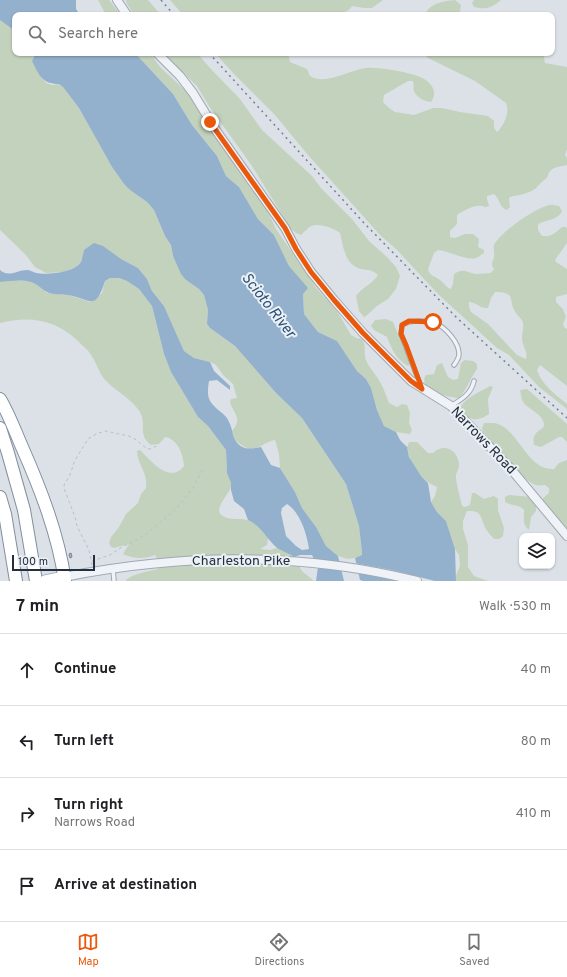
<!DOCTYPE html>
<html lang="en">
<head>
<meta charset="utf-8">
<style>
	:root { --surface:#fff; --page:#f6f6f6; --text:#202124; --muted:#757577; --line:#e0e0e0; --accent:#ea580c }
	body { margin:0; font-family:Overpass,sans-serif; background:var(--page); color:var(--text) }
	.controls { position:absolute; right:12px; bottom:12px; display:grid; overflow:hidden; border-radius:8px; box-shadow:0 1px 3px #0004 }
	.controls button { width:36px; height:36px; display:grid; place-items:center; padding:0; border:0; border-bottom:1px solid var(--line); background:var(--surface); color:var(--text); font:20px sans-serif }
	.scale { position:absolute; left:12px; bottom:10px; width:83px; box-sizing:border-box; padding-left:4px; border:2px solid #242f3f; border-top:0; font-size:11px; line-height:14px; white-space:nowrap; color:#242f3f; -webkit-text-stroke:3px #ebf0f5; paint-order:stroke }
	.stop { position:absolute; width:12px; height:12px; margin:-9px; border:3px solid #ea580c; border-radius:50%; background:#fff }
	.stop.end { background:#ea580c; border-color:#fff; box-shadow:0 1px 4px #0008 }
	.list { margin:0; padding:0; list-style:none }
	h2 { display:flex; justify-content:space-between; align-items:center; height:52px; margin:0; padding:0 16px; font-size:17px }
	h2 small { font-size:13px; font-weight:400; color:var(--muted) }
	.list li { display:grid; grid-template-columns:26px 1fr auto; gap:12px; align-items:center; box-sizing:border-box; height:72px; padding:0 16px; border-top:1px solid var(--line) }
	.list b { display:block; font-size:15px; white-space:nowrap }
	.list p { margin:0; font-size:13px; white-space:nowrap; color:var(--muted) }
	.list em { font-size:13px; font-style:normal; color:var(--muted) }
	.icon { flex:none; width:22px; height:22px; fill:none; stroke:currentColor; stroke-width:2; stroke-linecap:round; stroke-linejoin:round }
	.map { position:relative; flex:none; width:567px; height:581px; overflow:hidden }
	.search { position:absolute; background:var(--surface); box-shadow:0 1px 3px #0004; left:12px; right:12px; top:12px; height:44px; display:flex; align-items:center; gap:10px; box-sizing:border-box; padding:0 14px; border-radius:8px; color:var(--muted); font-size:15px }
	.sheet { height:340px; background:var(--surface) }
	nav { display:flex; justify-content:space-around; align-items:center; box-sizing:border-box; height:56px; border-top:1px solid var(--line); background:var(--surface); font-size:11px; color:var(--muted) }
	nav a { display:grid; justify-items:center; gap:2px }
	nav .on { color:var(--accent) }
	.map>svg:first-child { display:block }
</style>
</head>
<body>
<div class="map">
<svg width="567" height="581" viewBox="0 0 567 581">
	<rect width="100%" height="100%" fill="#dce1e8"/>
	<g fill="#c3d2bc" fill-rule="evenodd">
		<path d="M98,0h11l12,15h-15z"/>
		<path d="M126,0h22l13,15h-27l-7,-11z"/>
		<path d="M170,0h213l-11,8h-8l-12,-2c-3,6 -11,7 -17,9h-152z"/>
		<path d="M455,0l6,5 -1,7 -4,3h-31c4,-12 19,-14 30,-15z"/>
		<path d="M474,0h27c-9,8 -16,10 -27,7l-2,-4z"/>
		<path d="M0,20l15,11v22h17c5,11 6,29 20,32 3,0 5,-1 7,-1l4,3 16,21 33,59 12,17 6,6 17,12 7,8 11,26 6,9 2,11 13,24 13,9 5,6 4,15 -1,14 3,4 25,18 41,47 26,25 44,66 13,42 3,26v3l-7,3 -7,1 -10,-3 -12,-10 -10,-19 -14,-19 -7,-16 -15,-24 -1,-14 -4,-14c-15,3 -20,16 -35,4 -5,-3 -7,-8 -8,-13 11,-13 2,-16 -2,-29l1,-3 6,-1 -4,-14 -10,-9 -7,-10 -6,-3 -16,-4 -10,-7 -20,-45 -12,-15 -5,-12 -9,-11 -17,-9 -37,-9 -3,12 -5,5 -12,5 -18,1 -11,-6 -10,-13 -25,-24z"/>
		<path d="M135,53h15l10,14 27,25 28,45 37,53 12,13 12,26 41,60 20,22 14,24 5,3 6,1c5,7 1,13 4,21 3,8 10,14 14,22 4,6 6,14 9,21l8,4 5,-3 5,1 3,8 -1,10 3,7 -2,4 -14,-2 -12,-6 -7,-16 -6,-22 -5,-9 -9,-8 -20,-30 -19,-9 -14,-18 -1,-20 4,-6 -18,-22 -15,-31 -16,-16 -19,-32 -13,-11 -9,-20 -25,-31 -19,-31z"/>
		<path d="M165,53h32l13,15 30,31 22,31 50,46 9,12 31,31 17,22 18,16 9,10 4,9 -4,13 -8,10 -11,7 -11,10 -2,1 -5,-6 -3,-15c6,-9 17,-12 22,-21 -8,-7 -12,-4 -20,-7 -14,-6 -15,-23 -18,-35 -7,-5 -20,-10 -29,-7 -3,2 -7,6 -10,9l-5,-2 -5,-4 -39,-63 -43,-60 -12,-20 -29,-28z"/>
		<path d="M215,53h73l2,9 17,7 3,7c16,10 38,-6 56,-8 12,-1 25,2 37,4 11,3 21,4 28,13 4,5 4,12 0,17 -7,-1 -14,-4 -17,-11 -1,-3 0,-7 -1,-10h-5l-24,14 -1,7 6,6 6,4 19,3 19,-7h9l18,4 28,4 6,5v7l3,4c7,-6 13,-20 9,-29l-31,-22 -47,-23 -5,-5h120l2,10 22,4v82l-2,6 2,3v7c-12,3 -16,1 -20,13 -5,3 -8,7 -12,11 -7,5 -17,6 -25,8l-1,2 1,8 -2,2 -2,1c-8,-5 -6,-11 -12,-16l-7,2v3l2,7 -4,1c-9,-4 -19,3 -27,7l-1,2v8l-7,7v6l5,1 10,-4h8l6,5 -1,8 6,3v3c-2,1 -5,4 -8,5 -8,3 -28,-7 -38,-8l-4,3 -6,16c1,7 7,7 12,11 5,3 5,7 11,9l2,-5 1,-10c10,-7 13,-1 23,0 5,0 10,-1 14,-1l3,-4c-4,-5 -1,-7 0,-12 1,-4 -1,-9 0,-12 6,-13 43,-38 56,-40 3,-1 6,1 9,1l3,5c-3,8 -14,9 -22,12l-2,2v5l4,6c10,1 13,-3 20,-9h4l1,2v14l-12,17 1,2 11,7v25l-11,3v5l7,7 3,8 -3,7 1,3 3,2v57l-27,-21 -3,5c5,15 19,25 30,34v5l-28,-22 -30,-32 -12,-7 -58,-53 -43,-46 -15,-13 -73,-81 -33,-40 -42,-42zM495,292c23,0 12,9 21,21 2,4 6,5 7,10 1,5 -1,10 -1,15 0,8 6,13 4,21l-9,-4 -29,-31 -17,-12 -2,-5v-5c7,0 12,7 19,6l3,-10z"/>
		<path d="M110,278h8l9,3 12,8 13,17 12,48 7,18 27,45 10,9 18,24 1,23 4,10v5l-9,14 -3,7 1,5c10,8 17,3 28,6 9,3 14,11 20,18l-1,7 -7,4 10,1 7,-2 8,3 9,6 8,14 12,10h-189c8,-8 22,-9 33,-12l1,-8 -4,-6c-11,4 -21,4 -32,-1l6,-10 -15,4 -3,-1 -2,-4 2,-6 8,-10 7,-13 12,-11 3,-9 5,-6c2,-16 -9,-24 -9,-37l3,-1 2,2c10,10 28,32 42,14 -1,-12 -6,-27 -19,-29l-6,7 -8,1c-14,-10 -4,-21 -11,-33 -8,-13 -23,-20 -34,-31 -7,-7 -9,-18 -15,-26 -2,-4 -7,-8 -10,-11 -23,-24 -50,-29 -81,-21v-41l14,-2 15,1 8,3 10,9 22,2 21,7 12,-9 3,-12z"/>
		<path d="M386,319l7,3 17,42 -2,2c-12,-7 -16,-16 -21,-29l-13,-7 -3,-4 4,-6z"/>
		<path d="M465,360l8,1 4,3v5c-7,10 -10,20 -18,29 -10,0 -43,-9 -33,-23l8,-1 3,-9 5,-2 6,14 5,3 5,-1 3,-16z"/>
		<path d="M490,386l3,1 -5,12 1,15c-10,7 -15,6 -26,2l-3,-7c4,-11 20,-17 30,-23z"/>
		<path d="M527,389l40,35v18l-5,-5h-3l-18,10 -7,-2c-3,-16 11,-14 10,-21 -2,-12 -17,-14 -22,-24 -1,-3 -1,-7 -2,-10z"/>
		<path d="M484,423c6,0 13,-1 18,3 19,11 27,44 52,43l5,-6 8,-3v71l-24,-31v-2l6,-5v-5l-4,-3c-3,0 -6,1 -9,0 -17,-7 -40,-39 -53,-53l-1,-4z"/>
		<path d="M409,442h8l11,11h5c10,-10 24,-4 26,10 1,6 -4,10 -3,15 1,9 4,19 6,28l3,1 5,-2 2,-12h3l9,6 10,-3 4,3v11l6,18 -1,8 -4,3h-5c-2,-3 -6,-6 -8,-10 -6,-11 -3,-19 -19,-18l-4,10v8l5,16v22l6,9 14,5h-32l-1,-3 5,-12 -1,-11 -4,-6 -9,-28 -9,-9 -6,-10 4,-6 2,-9c-17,-7 -27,-23 -30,-40z"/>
		<path d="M509,495l22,2 5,7v7l-5,6 -2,13c-7,-6 -5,-11 -5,-20 -5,-6 -13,-4 -19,-8v-5z"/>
	</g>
	<g fill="#93b1cc" fill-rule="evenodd">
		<path d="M0,0h76v9l4,6h-65v16l-15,-11z"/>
		<path d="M32,53h103l38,41 19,31 25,31 9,20 13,11 19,32 16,16 15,31 19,22 -5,6 1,20 14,18 19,9 20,30 9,8 5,9 6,22 7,16 12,6 4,8 7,7 2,10 12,19 7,7 3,19 6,10 9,9 9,28 1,32h-93l-3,-1 -5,-22 7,-3v-3l-3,-26 -13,-42 -44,-66 -26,-25 -41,-47 -25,-18 -3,-4 1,-14 -4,-15 -5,-6 -13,-9 -5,-6 -8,-18 -2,-11 -6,-9 -11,-26 -7,-8 -17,-12 -6,-6 -12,-17 -33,-59 -16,-21 -4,-3c-17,0 -20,-9 -27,-23l2,-4z"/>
		<path d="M94,243l9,3 18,13 17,9 9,11 5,12 12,15 20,45 10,7 16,4 4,9 16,15v4l-13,-10 -8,1c-3,18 0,21 13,32 2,2 5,4 6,7 3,5 4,10 5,15 5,15 16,15 28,12l10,18 9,3 15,24 7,16 14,19 10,19 12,10 6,25h-28l2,-14 -6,-12h-12l-6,2c-5,-4 -13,-6 -18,-10 -10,-9 -15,-21 -28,-27l-4,-11 -10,-8 -3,-11v-7l-4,-10 -1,-23 -18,-24 -10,-9 -27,-45 -7,-18 -12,-48 -13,-17 -12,-8 -8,-3h-9l-5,3c-10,31 -14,18 -37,14 -6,-1 -16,0 -21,-3 -6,-3 -9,-8 -16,-10 -10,-3 -21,-1 -31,0v-12c9,8 17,0 27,0 3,0 6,2 9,3 11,2 38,0 45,-11 1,-3 2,-8 3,-12zM287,504c13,8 20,30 22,45l-7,1 -6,-4 -10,-10 -5,-23 1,-5z"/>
	</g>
	<path fill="#dce1e8" d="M354,563l38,7 43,11h-36l-42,-8z"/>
	<path fill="#b3bac5" stroke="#7d828a" d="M71,553l1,4 -2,1 -1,-4z"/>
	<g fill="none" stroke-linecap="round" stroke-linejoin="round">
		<defs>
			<g id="service">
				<path d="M420,384l-19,-50 1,-9c8,-5 23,-5 33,-2 10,4 24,19 24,31 0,4 -2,7 -5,11"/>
				<path d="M451,406c11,-7 20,-12 23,-25"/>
				<path d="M113,569l1,12"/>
			</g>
			<g id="tertiary">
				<path d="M117,0l10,15"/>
				<path d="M157,53l23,23 13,17 22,36 70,99 11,21 15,23 23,28 29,33 48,48 40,25 60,63 56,67"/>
				<path d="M64,577c117,-23 238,-25 353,4"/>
			</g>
			<path id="primary" d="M45,581l19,-4"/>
			<g id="motorway">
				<path d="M0,399c9,15 15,32 22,48 19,43 36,87 43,134"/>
				<path d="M0,428l8,25 16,57 12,71"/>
				<path d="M0,497l5,17 11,67"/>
			</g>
		</defs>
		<use href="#service" stroke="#a1a8b2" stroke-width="5.5"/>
		<use href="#tertiary" stroke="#a1a8b2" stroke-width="10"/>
		<use href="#primary" stroke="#9aa6b4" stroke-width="13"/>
		<use href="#motorway" stroke="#828fa0" stroke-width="14"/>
		<g stroke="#babfc6" stroke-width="1" stroke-dasharray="3 3" stroke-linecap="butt">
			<path d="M92,561l18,-6 12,-8 17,-8 16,-12 22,-19 16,-20 10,-20"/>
			<path d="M92,565l-3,-15 -12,-24 -2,-9 -10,-26 -1,-6 6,-10 5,-15 13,-21 8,-5 9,-3 24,5 6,3 11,9 4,1 9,-4"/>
		</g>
		<use href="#service" stroke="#eff2f6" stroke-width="3.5"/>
		<use href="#tertiary" stroke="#eff2f6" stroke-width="8"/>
		<use href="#primary" stroke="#fff" stroke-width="11"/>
		<use href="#motorway" stroke="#fff" stroke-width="12"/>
		<g stroke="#748193" stroke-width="1.5" stroke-dasharray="2 4" stroke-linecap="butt">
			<path d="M161,0l13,15"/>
			<path d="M209,53l155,170 93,95 110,100"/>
		</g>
	</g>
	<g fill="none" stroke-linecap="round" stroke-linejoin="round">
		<path stroke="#ea580c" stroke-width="5" d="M210,122l75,106 11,21 15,23 23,28 29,33 48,48 11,8 -16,-44 -5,-11 1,-9 7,-4 24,1"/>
	</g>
	<g text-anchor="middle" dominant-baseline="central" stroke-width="4" stroke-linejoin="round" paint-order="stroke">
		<g font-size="14" fill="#242f3f" stroke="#ebf0f5">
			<text transform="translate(483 441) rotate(46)">Narrows Road</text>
			<text x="241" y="561">Charleston Pike</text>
		</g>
		<g font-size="15" font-style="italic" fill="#2b5077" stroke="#ebf0f5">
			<text transform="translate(268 306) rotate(52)">Scioto River</text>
		</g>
	</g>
</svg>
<div class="controls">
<button><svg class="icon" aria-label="layers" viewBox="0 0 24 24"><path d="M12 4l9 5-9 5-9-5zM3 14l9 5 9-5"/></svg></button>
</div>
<div class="scale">100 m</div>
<div class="stop" style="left:433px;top:322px"></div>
<div class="stop end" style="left:210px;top:122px"></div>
<div class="search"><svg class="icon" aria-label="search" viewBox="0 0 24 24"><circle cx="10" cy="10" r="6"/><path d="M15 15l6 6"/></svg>Search here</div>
</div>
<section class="sheet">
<h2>7 min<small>Walk · 530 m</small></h2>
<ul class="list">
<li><svg class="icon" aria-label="ahead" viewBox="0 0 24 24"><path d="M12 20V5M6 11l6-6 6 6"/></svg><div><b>Continue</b></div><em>40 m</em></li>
<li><svg class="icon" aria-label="left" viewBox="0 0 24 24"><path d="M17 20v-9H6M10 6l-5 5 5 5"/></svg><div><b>Turn left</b></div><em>80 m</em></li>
<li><svg class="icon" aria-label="right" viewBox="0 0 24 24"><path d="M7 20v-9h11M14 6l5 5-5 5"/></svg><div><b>Turn right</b><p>Narrows Road</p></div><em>410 m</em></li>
<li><svg class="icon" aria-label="arrive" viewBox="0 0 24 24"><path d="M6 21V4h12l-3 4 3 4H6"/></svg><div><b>Arrive at destination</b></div></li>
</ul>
</section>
<nav>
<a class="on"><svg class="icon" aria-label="map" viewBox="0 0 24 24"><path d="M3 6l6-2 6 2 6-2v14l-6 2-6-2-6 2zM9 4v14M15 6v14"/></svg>Map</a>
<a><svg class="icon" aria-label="directions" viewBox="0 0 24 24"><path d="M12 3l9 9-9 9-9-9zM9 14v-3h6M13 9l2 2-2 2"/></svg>Directions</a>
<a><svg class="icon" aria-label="saved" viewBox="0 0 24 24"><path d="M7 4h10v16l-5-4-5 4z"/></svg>Saved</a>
</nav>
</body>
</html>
